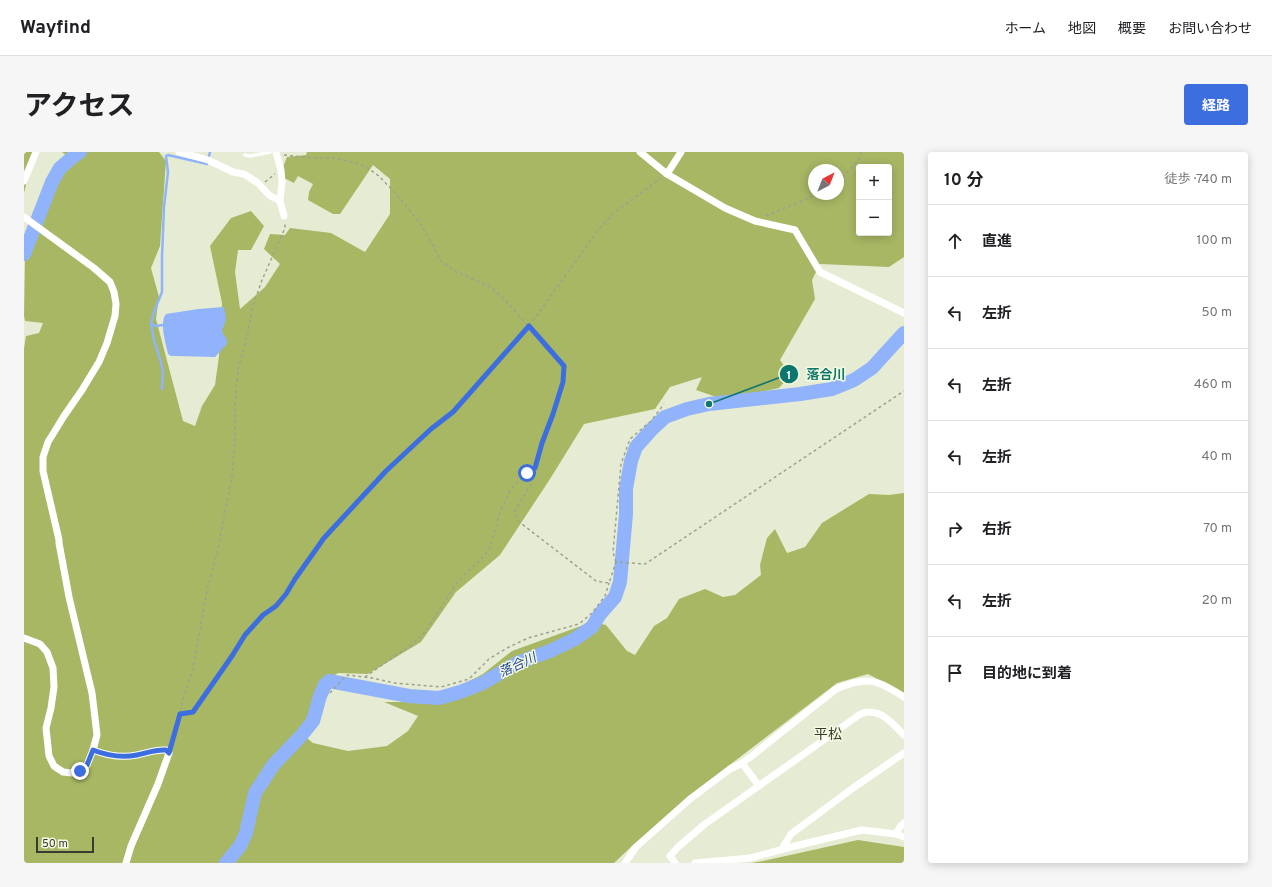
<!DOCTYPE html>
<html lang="ja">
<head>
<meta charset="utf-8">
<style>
	:root { --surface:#fff; --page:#f6f6f6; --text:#202124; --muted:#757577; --line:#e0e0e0; --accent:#3d6edf }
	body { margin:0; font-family:Overpass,"Noto Sans JP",sans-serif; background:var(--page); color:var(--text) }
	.controls { position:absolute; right:12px; top:12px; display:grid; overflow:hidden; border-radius:4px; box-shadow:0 2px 10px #0003 }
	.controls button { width:36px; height:36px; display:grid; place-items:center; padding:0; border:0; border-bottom:1px solid var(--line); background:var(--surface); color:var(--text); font:20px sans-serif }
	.compass { position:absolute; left:784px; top:12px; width:36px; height:36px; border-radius:50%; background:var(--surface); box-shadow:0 2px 10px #0003; rotate:42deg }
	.scale { position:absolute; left:12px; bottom:10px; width:58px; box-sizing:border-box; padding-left:4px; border:2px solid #383b31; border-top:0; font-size:11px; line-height:14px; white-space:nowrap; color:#383b31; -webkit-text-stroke:3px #f3fae0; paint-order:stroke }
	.stop { position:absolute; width:12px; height:12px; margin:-9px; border:3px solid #3d6edf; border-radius:50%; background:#fff }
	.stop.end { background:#3d6edf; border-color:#fff; box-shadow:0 1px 4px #0008 }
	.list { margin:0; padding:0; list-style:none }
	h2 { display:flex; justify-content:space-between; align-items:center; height:52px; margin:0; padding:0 16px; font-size:17px }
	h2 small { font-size:13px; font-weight:400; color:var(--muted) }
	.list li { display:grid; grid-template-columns:26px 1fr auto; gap:12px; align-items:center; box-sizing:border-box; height:72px; padding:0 16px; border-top:1px solid var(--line) }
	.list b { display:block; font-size:15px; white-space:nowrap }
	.list em { font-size:13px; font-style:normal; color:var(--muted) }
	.icon { flex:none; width:22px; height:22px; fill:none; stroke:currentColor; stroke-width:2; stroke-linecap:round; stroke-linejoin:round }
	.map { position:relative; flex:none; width:880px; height:711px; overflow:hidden; border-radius:4px }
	header { display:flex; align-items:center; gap:24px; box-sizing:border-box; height:56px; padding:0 20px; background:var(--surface); border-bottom:1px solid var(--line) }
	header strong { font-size:19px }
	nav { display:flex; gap:22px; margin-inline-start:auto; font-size:14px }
	.intro { display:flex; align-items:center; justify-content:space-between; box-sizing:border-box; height:96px; padding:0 24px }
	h1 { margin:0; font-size:28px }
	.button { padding:10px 18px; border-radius:4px; background:var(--accent); color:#fff; font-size:14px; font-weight:700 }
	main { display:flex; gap:24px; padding:0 24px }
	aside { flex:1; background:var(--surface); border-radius:4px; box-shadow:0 2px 10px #0003 }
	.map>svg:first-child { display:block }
</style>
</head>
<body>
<header>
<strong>Wayfind</strong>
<nav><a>ホーム</a><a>地図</a><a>概要</a><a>お問い合わせ</a></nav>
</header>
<div class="intro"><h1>アクセス</h1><a class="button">経路</a></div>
<main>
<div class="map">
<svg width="880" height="711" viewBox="0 0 880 711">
	<rect width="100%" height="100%" fill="#e6ecd3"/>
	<g fill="#a7b764" fill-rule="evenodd">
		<path d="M0,0h10l-10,41z"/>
		<path d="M38,0h97l7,9 -6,85 -9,22 8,29 -3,22 27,102 12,5 7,-20 13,-21 4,-29 3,-53 -12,-57 21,-28 20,-7 13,15 -13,24h-13l-3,22 5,37 25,-22 15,-23 -16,-15 6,-15 15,1 5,-7 41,5 34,19 25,-38v-35l-17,-14 -33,49h-7l-25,-14 1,-8 4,-8 -15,-8 -4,7 -12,-6 1,-10 4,-10 19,-2 1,-3h597v105l-15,10 -69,-3 -8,16 3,19 -35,61 11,15 -12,13 -54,12 -29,-10 6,-13 -32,10 -15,22 -71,15 -34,55 -50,76 -44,37 -35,50 -53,32 -30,-1 -17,10 -5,25 -13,27 10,8 35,8 39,-5 21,-15 10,-15 -34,-14h29l25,-5 45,-23 29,-23 80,-29 14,3 21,26 8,4 19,-29 13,-8 12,-19 26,-10 18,8 12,-2 26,-20 -1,-10 7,-27 8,-9 12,24 18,-6 17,-24 47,-29 20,1 15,-2v200l-36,-19 -31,9 -114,87 -90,75 -19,18h-590v-514l2,-13 13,-3 4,-10 -18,-2 -1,-5 1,-58 17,-34 4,-20 12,-28 14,-16zM835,15h30v66h-30zM790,18h24v24h-24z"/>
		<path d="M834,688l46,7v16h-153l12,-2z"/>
	</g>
	<path fill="#90b3fb" d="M199,155l1,1c3,11 2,13 -2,23l5,9v4l-12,13 -39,-1h-5l-3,-2c-2,-10 -9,-32 -2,-40l32,-5z"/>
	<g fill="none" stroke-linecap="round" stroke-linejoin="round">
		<g stroke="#90b3fb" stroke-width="2.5">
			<path d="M127,172l5,2 7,-1"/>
			<path d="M138,237l1,-16 -2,-11 -7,-22 -3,-16 3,-12 8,-20v-35l2,-50 4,-35 -2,-16 2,-1 39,9 3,-12"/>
		</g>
		<g stroke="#90b3fb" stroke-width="14">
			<path d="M0,102l28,-72 8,-14 14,-12 6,-4"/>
			<path d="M202,711l14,-17 6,-13 9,-40 19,-29 27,-28 12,-15 7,-25 5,-11 4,-4 80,15 30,2 21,-6 23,-9 34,-20 33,-12 25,-12 17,-12 8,-13 15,-17 5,-15 6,-68v-25l5,-28 5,-14 16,-18 13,-12 22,-8 22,-5 91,-10 32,-5 22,-9 18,-12 32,-35"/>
		</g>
		<g stroke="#9da18f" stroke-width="1.5" stroke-dasharray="3 3" stroke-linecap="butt">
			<path d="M260,3l27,3h22l23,5 9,3 14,10 18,19 21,26 9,13 14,27 16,11 34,15 13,12 60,67 -1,17 -10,31 -11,29 -11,41 -16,27 3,10 78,60 13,2 7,-21 29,2 259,-173"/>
			<path d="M241,30l10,-8"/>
			<path d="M814,30l20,-21 3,-9"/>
			<path d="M742,64l43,-18 7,-4"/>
			<path d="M592,410l-3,-10 8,-88 9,-25 21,-18 13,-17"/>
			<path d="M341,525l50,-35 10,-10 33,-51 27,-26 5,-7 10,-36 10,-21 5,-7 19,-15"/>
			<path d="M306,541l16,-17 2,-1 24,3 23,5 46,4 28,-8 20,-20 18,-11 21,-10 51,-14 13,-11 13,-17 4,-13"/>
			<path d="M156,562l13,-2 39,-56 13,-21 18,-20 13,-9 11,-12 8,-15 29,-41 62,-67 45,-42 22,-17 14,-14 62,-72 70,-97 16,-17 46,-34"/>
			<path d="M147,594l9,-32 3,-14 10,-32 14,-77 11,-43 14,-72 3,-39v-34l3,-33 10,-38 4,-23 10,-29 23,-52v-5"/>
		</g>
		<path stroke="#fff" stroke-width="3.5" d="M221,3l5,1 20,-4"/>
		<g stroke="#fff" stroke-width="7">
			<path d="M155,0l29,8 25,12 11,2 14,9 11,12 11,6"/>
			<path d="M252,0l5,18 1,12 -2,19 4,15"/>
			<path d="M616,0l27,22 58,34 30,13 40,9 25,42 84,41"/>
			<path d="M643,22l14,-22"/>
			<path d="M0,29l12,-29"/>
			<path d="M0,65l70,51 16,14 4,10 2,12 -1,12 -8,27 -8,19 -17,28 -18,26 -16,26 -5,15v14l16,69v3l10,54 23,96 5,42 -4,15 -6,15 -7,6 -8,2 -9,-1 -9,-6 -5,-10 -3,-28 5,-20 3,-21 -1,-19 -6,-16 -7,-8 -16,-6"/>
			<path d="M69,598c15,6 29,8 44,5 10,-2 19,-6 29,-5l3,3 -11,31 -27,62 -5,17"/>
			<path d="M718,611l17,23"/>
			<path d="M872,682l4,-7 4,-4"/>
			<path d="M758,697l9,-15 62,-46 51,-35"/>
			<path d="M601,711l11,-16 54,-48 40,-30 12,-6 11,-8 83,-66c31,-13 40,-10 68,8"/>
			<path d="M651,711l-5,-7 8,-9 27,-23 154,-109c2,-1 6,-3 9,-3 15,-1 26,13 36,23"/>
			<path d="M671,711l55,-5 45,-12 67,-16 34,4 8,3"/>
		</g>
	</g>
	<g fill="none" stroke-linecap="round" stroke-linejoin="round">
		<path stroke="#3d6edf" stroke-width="5" d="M56,619l7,-6 6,-15c15,6 29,8 44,5 10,-2 19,-6 29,-5l3,3 11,-39 13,-2 39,-56 13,-21 18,-20 13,-9 10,-12 9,-15 29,-41 62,-67 45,-42 22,-17 76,-86 35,40 -1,16 -10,32 -11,29 -7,25 -8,5"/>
	</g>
	<g text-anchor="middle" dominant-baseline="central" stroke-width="3" stroke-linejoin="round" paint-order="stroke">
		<g font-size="13" font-style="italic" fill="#234697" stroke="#f3fae0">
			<text transform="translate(494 514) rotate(-25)">落合川</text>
		</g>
		<g font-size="14" fill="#383b31" stroke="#f3fae0">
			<text x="804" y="583">平松</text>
		</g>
	</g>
	<path fill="none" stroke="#0f766e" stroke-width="1.5" d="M685 252L765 222"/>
	<g fill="#0f766e" stroke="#f3fae0" stroke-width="1.5">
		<circle cx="685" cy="252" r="4"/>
		<circle cx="765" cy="222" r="10"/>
	</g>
	<g font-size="12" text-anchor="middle" font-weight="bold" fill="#fff">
		<text x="765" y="227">1</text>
	</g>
	<g font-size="13" text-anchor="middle" font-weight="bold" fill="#0f766e" stroke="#f3fae0" stroke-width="3" stroke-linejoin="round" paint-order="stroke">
		<text x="802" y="227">落合川</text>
	</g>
</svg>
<div class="controls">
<button>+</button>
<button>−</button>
</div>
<svg class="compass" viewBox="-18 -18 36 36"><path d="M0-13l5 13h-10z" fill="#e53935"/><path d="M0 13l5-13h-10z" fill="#757577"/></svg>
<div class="scale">50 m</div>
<div class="stop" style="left:503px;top:321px"></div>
<div class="stop end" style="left:56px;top:619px"></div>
</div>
<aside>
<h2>10 分<small>徒歩 · 740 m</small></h2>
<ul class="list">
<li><svg class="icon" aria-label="ahead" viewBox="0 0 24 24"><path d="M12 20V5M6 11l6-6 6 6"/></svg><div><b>直進</b></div><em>100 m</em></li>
<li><svg class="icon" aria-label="left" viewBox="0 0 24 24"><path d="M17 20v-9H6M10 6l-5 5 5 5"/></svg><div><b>左折</b></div><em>50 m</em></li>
<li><svg class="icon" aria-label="left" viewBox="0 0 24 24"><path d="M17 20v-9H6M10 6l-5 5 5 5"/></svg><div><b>左折</b></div><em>460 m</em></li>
<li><svg class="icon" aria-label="left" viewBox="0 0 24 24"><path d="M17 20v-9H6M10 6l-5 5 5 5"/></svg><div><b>左折</b></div><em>40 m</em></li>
<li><svg class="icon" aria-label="right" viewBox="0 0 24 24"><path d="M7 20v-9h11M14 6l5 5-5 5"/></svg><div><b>右折</b></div><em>70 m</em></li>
<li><svg class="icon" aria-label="left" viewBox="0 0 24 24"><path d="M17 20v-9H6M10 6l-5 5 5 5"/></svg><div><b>左折</b></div><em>20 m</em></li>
<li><svg class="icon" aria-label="arrive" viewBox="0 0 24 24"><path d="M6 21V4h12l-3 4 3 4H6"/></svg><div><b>目的地に到着</b></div></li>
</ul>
</aside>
</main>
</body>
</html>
